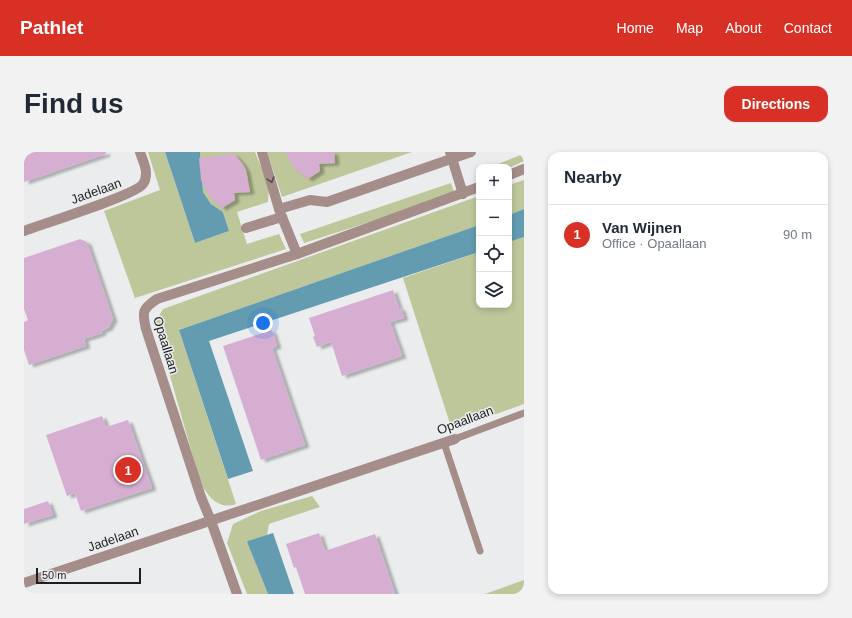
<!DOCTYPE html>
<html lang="en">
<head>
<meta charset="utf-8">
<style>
	:root { --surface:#fff; --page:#f2f2f3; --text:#1f2937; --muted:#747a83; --line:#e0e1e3; --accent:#d93025 }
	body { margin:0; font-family:Helvetica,sans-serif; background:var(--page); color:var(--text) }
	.controls { position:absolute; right:12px; top:12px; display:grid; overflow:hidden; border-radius:8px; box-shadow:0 2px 6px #0003 }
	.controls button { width:36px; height:36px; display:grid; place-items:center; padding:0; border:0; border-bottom:1px solid var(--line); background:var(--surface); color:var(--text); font:20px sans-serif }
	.scale { position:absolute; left:12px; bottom:10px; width:105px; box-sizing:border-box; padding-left:4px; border:2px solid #1f1f20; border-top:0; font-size:11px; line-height:14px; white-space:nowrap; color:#1f1f20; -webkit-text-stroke:3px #ebecee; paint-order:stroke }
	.you { position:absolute; left:239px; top:171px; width:14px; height:14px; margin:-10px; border:3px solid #fff; border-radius:50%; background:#1a73e8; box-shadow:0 0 0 6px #1a73e833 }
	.badge { display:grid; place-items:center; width:26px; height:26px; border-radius:50%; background:var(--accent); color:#fff; font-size:13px; font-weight:700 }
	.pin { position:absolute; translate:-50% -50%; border:2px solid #fff; box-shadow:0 1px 4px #0006 }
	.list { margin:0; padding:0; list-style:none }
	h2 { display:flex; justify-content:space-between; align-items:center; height:52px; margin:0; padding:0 16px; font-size:17px }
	h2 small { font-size:13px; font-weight:400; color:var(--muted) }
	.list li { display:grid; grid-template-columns:26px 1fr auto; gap:12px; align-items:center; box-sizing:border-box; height:60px; padding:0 16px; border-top:1px solid var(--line) }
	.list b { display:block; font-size:15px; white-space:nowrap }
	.list p { margin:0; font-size:13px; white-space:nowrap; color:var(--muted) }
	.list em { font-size:13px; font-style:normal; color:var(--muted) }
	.icon { flex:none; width:22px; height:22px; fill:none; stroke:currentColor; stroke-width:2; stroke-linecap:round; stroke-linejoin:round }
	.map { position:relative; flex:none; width:500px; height:442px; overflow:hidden; border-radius:12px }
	header { display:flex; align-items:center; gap:24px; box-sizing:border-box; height:56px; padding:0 20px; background:var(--accent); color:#fff }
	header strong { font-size:19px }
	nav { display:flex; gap:22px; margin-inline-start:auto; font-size:14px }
	.intro { display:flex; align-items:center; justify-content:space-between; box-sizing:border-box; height:96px; padding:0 24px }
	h1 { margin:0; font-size:28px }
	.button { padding:10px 18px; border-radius:12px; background:var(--accent); color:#fff; font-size:14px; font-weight:700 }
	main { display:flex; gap:24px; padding:0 24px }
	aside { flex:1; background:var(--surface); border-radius:12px; box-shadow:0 2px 6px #0003 }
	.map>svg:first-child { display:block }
</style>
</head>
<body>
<header>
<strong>Pathlet</strong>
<nav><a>Home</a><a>Map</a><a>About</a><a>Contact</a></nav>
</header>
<div class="intro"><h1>Find us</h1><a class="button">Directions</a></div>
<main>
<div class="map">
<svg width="500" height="442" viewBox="0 0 500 442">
	<defs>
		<filter id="shadow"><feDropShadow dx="4.5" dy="2.5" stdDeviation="1" flood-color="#0004"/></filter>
	</defs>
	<rect width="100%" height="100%" fill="#ebecee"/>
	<g fill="#bec79a">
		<path d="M124,0h17l30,91 34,-12 -6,-19 -12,-8 -8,-12 -3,-40h55l14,34 -1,16 -31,10 10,32 32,-10 7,15 -151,49 -31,-87 56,-21z"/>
		<path d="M243,0h145l-130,45z"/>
		<path d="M499,0h1v9l-15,7v-1h-18l32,-13z"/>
		<path d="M500,28v29l-15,6v-30z"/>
		<path d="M427,31l3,9 -44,17 -106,34 -4,-9z"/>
		<path d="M455,44v29l-300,105 57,174c-19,7 -31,-11 -37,-26l-44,-155 8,-14z"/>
		<path d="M500,85v167l-72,26 -49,-152 76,-26v53h30v-63z"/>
		<path d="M288,344l8,11 -51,17 -2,11 -20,7 21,52h-21l-20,-51 6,-19 28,-13z"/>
		<path d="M500,428v14h-39z"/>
	</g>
	<g fill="#639cb1">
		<path d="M141,0h35l3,40 8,12 12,8 6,19 -34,12z"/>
		<path d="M500,57v28l-15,5v-27z"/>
		<path d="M455,73v27l-270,89 44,130 -25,8 -49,-149z"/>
		<path d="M249,381l21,61h-26l-21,-52 1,-1z"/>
	</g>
	<g fill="#d6aed1" filter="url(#shadow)">
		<path d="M0,0h82v2l-82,28z"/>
		<path d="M261,0h49l1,11 -16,1 1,7 -12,8 -14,-11z"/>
		<path d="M210,2l8,9 4,7 4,22 -16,1 1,7 -13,8 -12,-11 -5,-9 -4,-8 -2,-22z"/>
		<path d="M56,87l7,3 26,77 -5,9 -7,3 1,2 -18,6 2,7 -57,19 -5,-15v-28l4,-2 -4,-11v-51z"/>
		<path d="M369,138l6,18h2l3,10 -14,4 12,34 -60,20 -11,-34 -14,5 -4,-10 2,-1 -6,-18z"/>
		<path d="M248,178l5,16 -5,2 33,97 -44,15 -38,-114z"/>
		<path d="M78,264l4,11 22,-7 24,68 -71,23 -6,-18 -8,3 -21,-61z"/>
		<path d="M24,349l5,14 -29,9v-15z"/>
		<path d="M295,381l6,18 50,-17 20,60h-90l-9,-27 -2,1 -8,-24z"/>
	</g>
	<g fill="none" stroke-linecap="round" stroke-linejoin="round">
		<g stroke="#a58d8a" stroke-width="7">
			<path d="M431,287l69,-26"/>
			<path d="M420,291l36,108"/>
		</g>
		<g stroke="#a58d8a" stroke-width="10">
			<path d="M238,0l17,57"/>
			<path d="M426,0l13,42"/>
			<path d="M485,23l15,-6"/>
			<path d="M258,65l15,37"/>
			<path d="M222,76l36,-11 -3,-8 31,-9 17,2 144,-50"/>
			<path d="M0,79c18,-7 112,-36 119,-47 7,-11 0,-22 -3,-32"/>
			<path d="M0,431l431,-144"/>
			<path d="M213,442l-26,-73 -10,-24 -55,-168c-4,-17 -4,-20 11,-30l140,-45 182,-67"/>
		</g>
	</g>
	<defs><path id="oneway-chevron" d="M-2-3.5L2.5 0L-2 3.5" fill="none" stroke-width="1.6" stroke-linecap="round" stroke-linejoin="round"/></defs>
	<use stroke="#554b4a" href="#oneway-chevron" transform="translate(247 28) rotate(73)"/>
	<g text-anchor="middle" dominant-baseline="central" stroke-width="3" stroke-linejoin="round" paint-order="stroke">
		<g font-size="13" fill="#1f1f20" stroke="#ebecee">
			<text transform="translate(72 39) rotate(-20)">Jadelaan</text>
			<text transform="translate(142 193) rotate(73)">Opaallaan</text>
			<text transform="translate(441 268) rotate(-21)">Opaallaan</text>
			<text transform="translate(89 387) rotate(-19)">Jadelaan</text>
		</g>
	</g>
</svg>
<div class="controls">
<button>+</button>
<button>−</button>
<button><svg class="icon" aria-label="locate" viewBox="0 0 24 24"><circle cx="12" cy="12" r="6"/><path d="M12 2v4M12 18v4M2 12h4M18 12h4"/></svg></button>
<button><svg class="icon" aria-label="layers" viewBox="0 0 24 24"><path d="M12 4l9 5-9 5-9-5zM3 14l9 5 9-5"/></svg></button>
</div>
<div class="scale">50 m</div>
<div class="you"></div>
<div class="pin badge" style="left:104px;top:318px">1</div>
</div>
<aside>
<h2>Nearby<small></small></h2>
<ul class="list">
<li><span class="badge">1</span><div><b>Van Wijnen</b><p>Office · Opaallaan</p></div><em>90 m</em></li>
</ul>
</aside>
</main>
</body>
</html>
